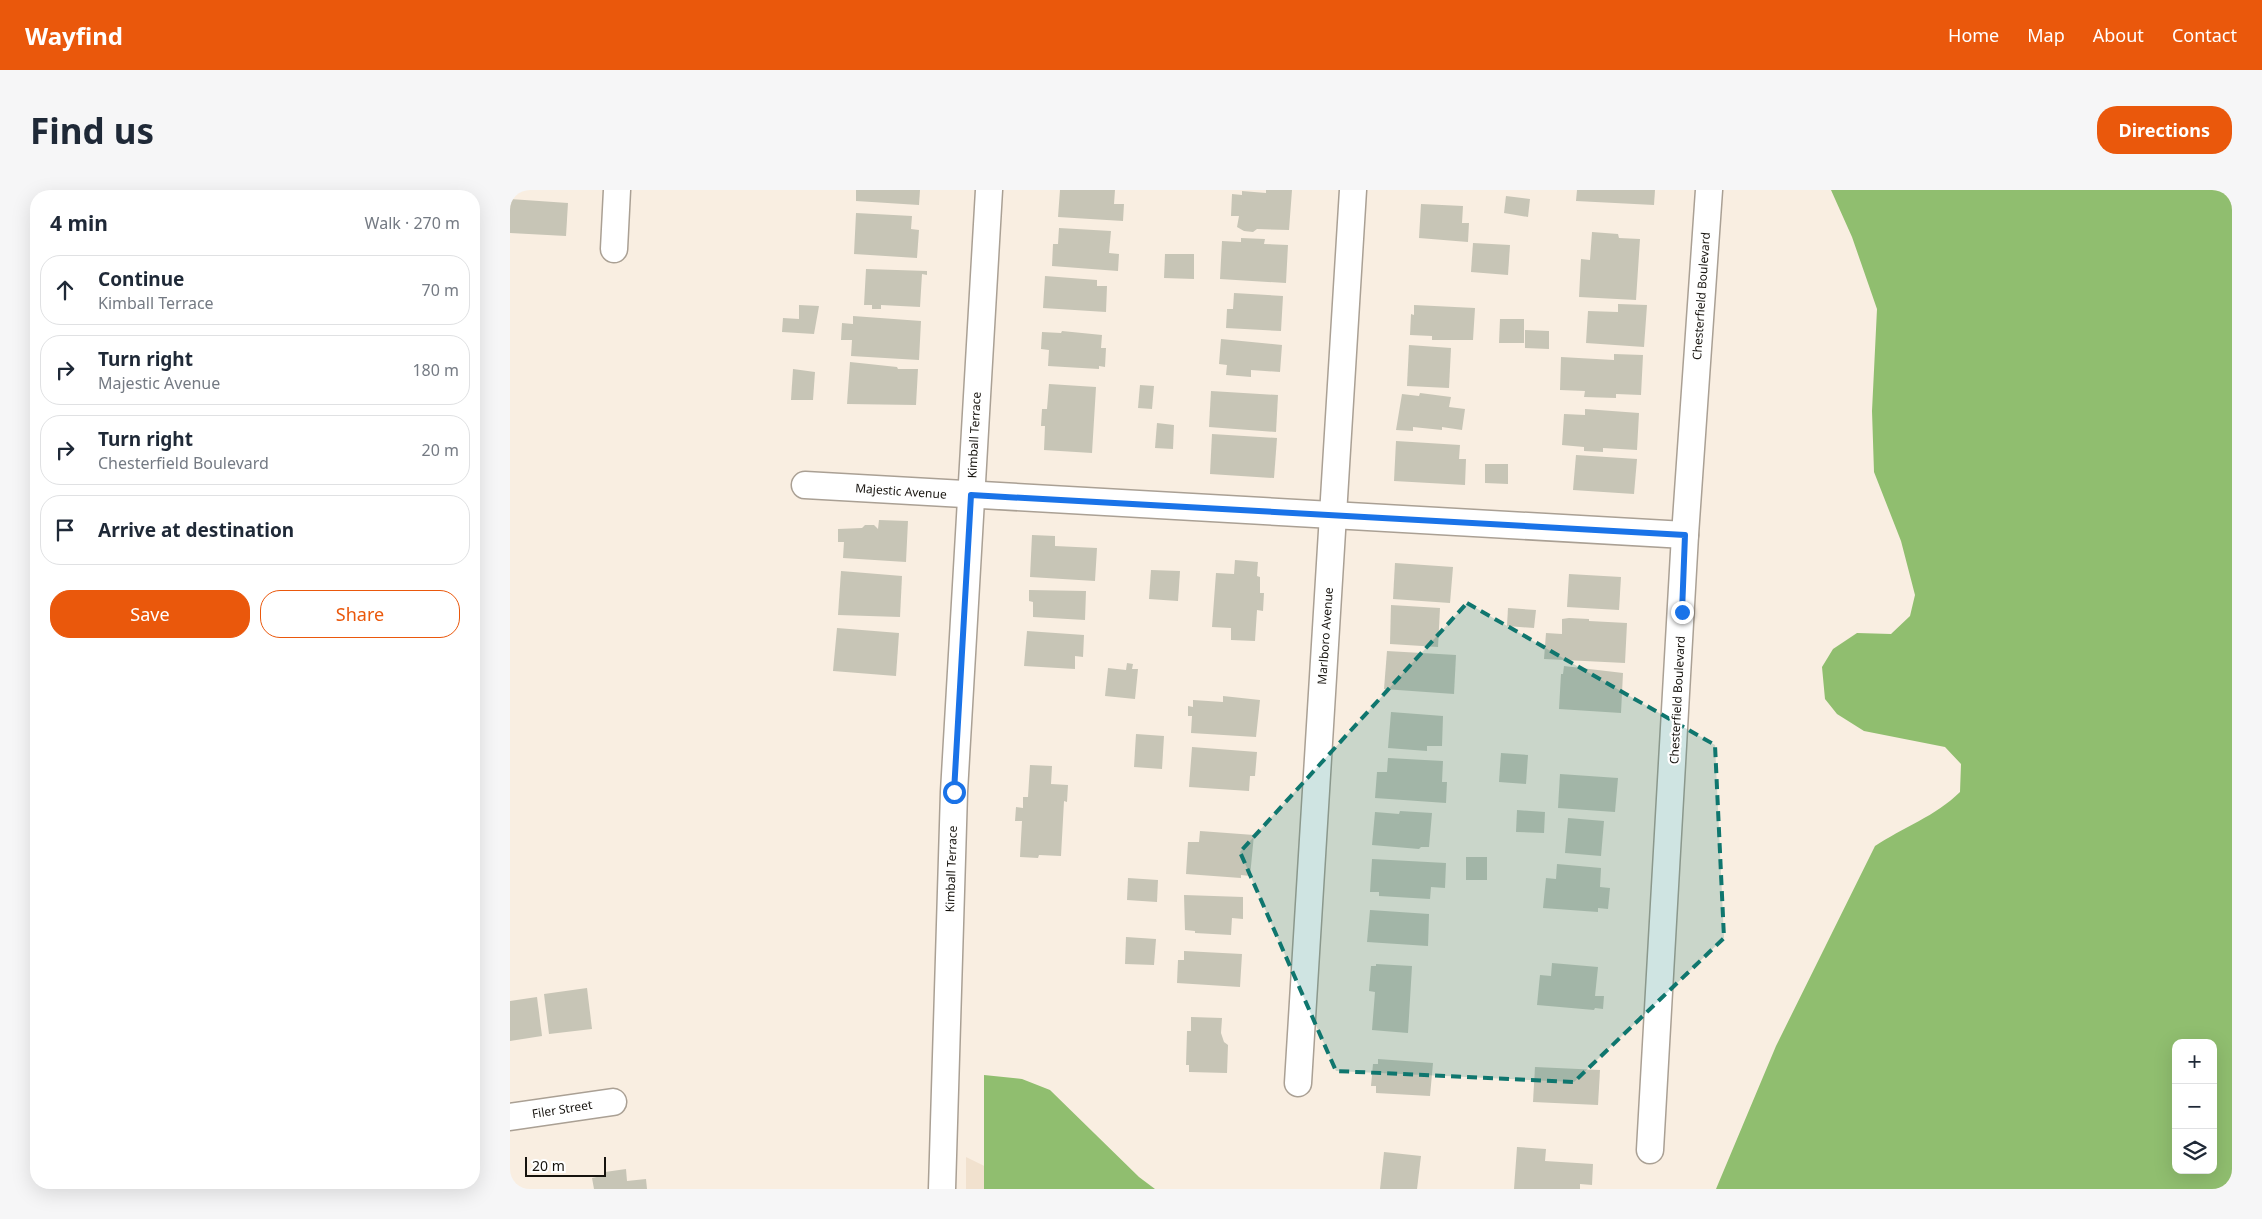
<!DOCTYPE html>
<html lang="en">
<head>
<meta charset="utf-8">
<style>
	:root { --surface:#fff; --page:#f6f6f7; --text:#1f2937; --muted:#747a83; --line:#e0e1e3; --accent:#ea580c }
	body { margin:0; font-family:"Noto Sans",sans-serif; background:var(--page); color:var(--text) }
	.controls { position:absolute; right:15px; bottom:15px; display:grid; overflow:hidden; border-radius:10px; box-shadow:0 5px 20px #0002 }
	.controls button { width:45px; height:45px; display:grid; place-items:center; padding:0; border:0; border-bottom:1px solid var(--line); background:var(--surface); color:var(--text); font:25px sans-serif }
	.scale { position:absolute; left:15px; bottom:12px; width:81px; box-sizing:border-box; padding-left:5px; border:2px solid #16130e; border-top:0; font-size:14px; line-height:18px; white-space:nowrap; color:#16130e; -webkit-text-stroke:4px #fff; paint-order:stroke }
	.stop { position:absolute; width:15px; height:15px; margin:-11px; border:4px solid #1a73e8; border-radius:50%; background:#fff }
	.stop.end { background:#1a73e8; border-color:#fff; box-shadow:0 1px 5px #0008 }
	.list { margin:0; padding:0; list-style:none }
	h2 { display:flex; justify-content:space-between; align-items:center; height:65px; margin:0; padding:0 20px; font-size:21px }
	h2 small { font-size:16px; font-weight:400; color:var(--muted) }
	.list li { display:grid; grid-template-columns:32px 1fr auto; gap:15px; align-items:center; box-sizing:border-box; height:70px; margin:0 10px 10px; padding:0 10px; border:1px solid var(--line); border-radius:20px }
	.list b { display:block; font-size:19px; white-space:nowrap }
	.list p { margin:0; font-size:16px; white-space:nowrap; color:var(--muted) }
	.list em { font-size:16px; font-style:normal; color:var(--muted) }
	.actions { display:flex; gap:10px; padding:15px 20px }
	.actions a { flex:1; padding:11px 0; border:1px solid var(--accent); border-radius:20px; text-align:center; font-size:18px; color:var(--accent) }
	.actions .main { background:var(--accent); color:#fff }
	.icon { flex:none; width:28px; height:28px; fill:none; stroke:currentColor; stroke-width:2; stroke-linecap:round; stroke-linejoin:round }
	.map { position:relative; flex:none; width:1722px; height:999px; overflow:hidden; border-radius:20px }
	header { display:flex; align-items:center; gap:30px; box-sizing:border-box; height:70px; padding:0 25px; background:var(--accent); color:#fff }
	header strong { font-size:24px }
	nav { display:flex; gap:28px; margin-inline-start:auto; font-size:18px }
	.intro { display:flex; align-items:center; justify-content:space-between; box-sizing:border-box; height:120px; padding:0 30px }
	h1 { margin:0; font-size:35px }
	.button { padding:12px 22px; border-radius:20px; background:var(--accent); color:#fff; font-size:18px; font-weight:700 }
	main { display:flex; gap:30px; padding:0 30px }
	aside { flex:1; background:var(--surface); border-radius:20px; box-shadow:0 5px 20px #0002 }
	.map>svg:first-child { display:block }
</style>
</head>
<body>
<header>
<strong>Wayfind</strong>
<nav><a>Home</a><a>Map</a><a>About</a><a>Contact</a></nav>
</header>
<div class="intro"><h1>Find us</h1><a class="button">Directions</a></div>
<main>
<aside>
<h2>4 min<small>Walk · 270 m</small></h2>
<ul class="list">
<li><svg class="icon" aria-label="ahead" viewBox="0 0 24 24"><path d="M12 20V5M6 11l6-6 6 6"/></svg><div><b>Continue</b><p>Kimball Terrace</p></div><em>70 m</em></li>
<li><svg class="icon" aria-label="right" viewBox="0 0 24 24"><path d="M7 20v-9h11M14 6l5 5-5 5"/></svg><div><b>Turn right</b><p>Majestic Avenue</p></div><em>180 m</em></li>
<li><svg class="icon" aria-label="right" viewBox="0 0 24 24"><path d="M7 20v-9h11M14 6l5 5-5 5"/></svg><div><b>Turn right</b><p>Chesterfield Boulevard</p></div><em>20 m</em></li>
<li><svg class="icon" aria-label="arrive" viewBox="0 0 24 24"><path d="M6 21V4h12l-3 4 3 4H6"/></svg><div><b>Arrive at destination</b></div></li>
</ul>
<div class="actions"><a class="main">Save</a><a>Share</a></div>
</aside>
<div class="map">
<svg width="1722" height="999" viewBox="0 0 1722 999">
	<rect width="100%" height="100%" fill="#f9eee1"/>
	<path fill="#f1e1ce" d="M456,967l65,32h-65z"/>
	<g fill="#90be6f" fill-rule="evenodd">
		<path d="M1321,0h401v999h-516l60,-143 99,-200c27,-18 61,-30 85,-54l1,-28 -16,-17 -81,-16 -27,-17 -12,-15 -3,-32 11,-18 24,-16 34,1 19,-18 5,-21 -14,-54 -27,-69 -2,-61 5,-102 -25,-72zM1666,853h37v127h-37z"/>
		<path d="M474,885l38,4 28,11 89,87 16,12h-171z"/>
	</g>
	<g fill="#c7c5b6">
		<path d="M346,0h64l-1,15 -63,-4z"/>
		<path d="M550,0h55l-1,14h10l-1,17 -65,-4z"/>
		<path d="M756,0h26l-3,40 -32,-1 -4,3 -9,-1 -7,-4 2,-11h-8l1,-22 10,1v-4l24,2z"/>
		<path d="M1067,0h78l-1,15 -78,-4z"/>
		<path d="M996,6l24,3 -2,18 -24,-4z"/>
		<path d="M0,9l58,4 -2,33 -56,-3z"/>
		<path d="M911,14l42,2 -1,17h7l-1,19 -49,-4z"/>
		<path d="M346,23l56,3 -1,13 8,1 -2,28 -63,-4z"/>
		<path d="M549,38l52,3 -2,22 10,1 -1,17 -66,-5 1,-22h5z"/>
		<path d="M1082,42l26,2 1,4 21,1 -4,61 -57,-3 2,-38 9,1z"/>
		<path d="M731,48l24,1 -1,5 24,1 -2,38 -66,-4 2,-38 19,1z"/>
		<path d="M963,53l37,2 -2,30 -37,-3z"/>
		<path d="M655,64h29v25l-30,-1z"/>
		<path d="M356,79l61,2v4l-5,-1 -2,33 -39,-2v4h-9v-4h-8z"/>
		<path d="M535,86l52,4v6h10l-1,26 -63,-4z"/>
		<path d="M724,103l49,3 -2,35 -55,-3 1,-19h6z"/>
		<path d="M1108,114l29,1 -3,42 -58,-4 2,-32 30,1z"/>
		<path d="M289,115l20,1 -5,28 -32,-2 1,-14 16,1z"/>
		<path d="M904,115l61,3 -2,32h-41v-4l-22,-1 1,-21 3,1z"/>
		<path d="M343,126l68,5 -2,39 -68,-4 1,-16h-11l1,-17 11,1z"/>
		<path d="M990,129h24v24h-25z"/>
		<path d="M1015,140l24,1v18l-24,-1z"/>
		<path d="M552,141l40,4 -1,13h5l-1,19 -6,-1v3l-51,-3 1,-16 -8,-1 1,-17 19,1z"/>
		<path d="M711,149l61,6 -2,27 -29,-2v7l-25,-2 1,-10 -8,-1z"/>
		<path d="M899,155l42,3 -2,40 -42,-2z"/>
		<path d="M1104,164l29,1 -2,40 -25,-1v4l-32,-1 1,-6 -25,-1 1,-33 53,3z"/>
		<path d="M340,172l47,5 1,2h20l-2,36 -69,-1z"/>
		<path d="M283,179l22,3 -2,28h-22z"/>
		<path d="M539,194l47,3 -4,66 -48,-3 1,-24h-4l1,-17h5z"/>
		<path d="M630,195l14,1 -2,23 -14,-1z"/>
		<path d="M701,201l67,4 -2,37 -67,-5z"/>
		<path d="M910,203l31,4 -2,10 16,2 -3,21 -20,-3v3l-29,-3v4l-17,-1 6,-36 17,2z"/>
		<path d="M1075,219l54,4 -2,37 -34,-2v4l-19,-1v-4l-22,-2 2,-31 21,1z"/>
		<path d="M647,233l17,2 -1,24 -18,-1z"/>
		<path d="M702,244l65,4 -3,40 -64,-4z"/>
		<path d="M886,251l64,4 -1,14h7l-1,26 -71,-4z"/>
		<path d="M1066,265l61,4 -3,35 -61,-4z"/>
		<path d="M975,274h23v20l-23,-1z"/>
		<path d="M369,330l29,1 -2,41 -63,-4 1,-16h-6v-13l24,-1 3,-3h9l4,4z"/>
		<path d="M522,345l23,1v10l42,2 -2,33 -65,-4z"/>
		<path d="M725,370l23,2 -1,14 3,1v16h4l-1,18 -6,-1 -2,31 -24,-1v-12l-19,-1 4,-54 18,1z"/>
		<path d="M885,373l58,4 -3,36 -57,-4z"/>
		<path d="M641,380l29,1 -2,30 -29,-2z"/>
		<path d="M331,381l61,5 -2,41 -62,-2z"/>
		<path d="M1059,384l52,3 -2,33 -52,-3z"/>
		<path d="M519,400l57,1 -1,29 -52,-3v-15l-4,-1z"/>
		<path d="M881,415l49,3 -2,39 -48,-3z"/>
		<path d="M998,418l28,2 -2,18 -27,-2z"/>
		<path d="M1059,428l20,1v2l38,2 -2,40 -81,-4 2,-26 16,1v-15z"/>
		<path d="M327,438l62,5 -3,43 -63,-5z"/>
		<path d="M517,441l57,4 -1,22 -8,-1v13l-51,-3z"/>
		<path d="M877,461l69,4 -2,39 -70,-5z"/>
		<path d="M617,473l6,1 -1,5h6l-3,30 -30,-3 3,-28 18,2z"/>
		<path d="M1054,476l59,7 -2,40 -62,-4 2,-35h2z"/>
		<path d="M713,506l37,4 -4,37 -65,-4 1,-17h-4v-10l5,1v-7l30,2z"/>
		<path d="M881,522l52,4 -1,30h-15v5l-39,-3z"/>
		<path d="M626,544l28,2 -2,33 -28,-2z"/>
		<path d="M682,557l65,5 -2,24h-5l-1,15 -60,-4z"/>
		<path d="M991,563l27,2 -2,29 -27,-2z"/>
		<path d="M878,568l55,3 -1,21h5l-1,21 -71,-5 2,-26h10z"/>
		<path d="M520,575l22,1 -1,18 17,1 -1,17 -3,-1 -3,55 -22,-1 -1,3 -18,-1 2,-36h-7l1,-14 7,1v-11h5z"/>
		<path d="M1050,584l58,4 -3,34 -57,-4z"/>
		<path d="M1007,620l28,2 -1,21 -28,-1z"/>
		<path d="M890,621l32,2 -3,34h-8l-2,2 -47,-4 3,-33 24,2z"/>
		<path d="M1058,628l36,3 -3,35 -36,-3z"/>
		<path d="M690,641l54,4 -4,41 -9,-1v3l-55,-4 2,-32h11z"/>
		<rect x="956" y="667" width="21" height="23"/>
		<path d="M862,669l74,4 -1,25 -14,-1 -1,12 -51,-3v-4h-9z"/>
		<path d="M1047,674l44,4 -1,19 10,1 -2,21 -10,-1v4l-55,-4 3,-30 10,1z"/>
		<path d="M618,688l30,2 -1,22 -30,-2z"/>
		<path d="M674,705l59,2v22l-11,-1 -1,17 -36,-2v-2l-10,-1z"/>
		<path d="M860,720l59,4 -1,32 -61,-4z"/>
		<path d="M616,747l30,2 -2,26 -29,-1z"/>
		<path d="M674,761l58,3 -2,33 -63,-4 1,-23h6z"/>
		<path d="M1042,773l46,4 -3,29h9l-1,13 -8,-1 -1,2 -57,-5 3,-30 11,1z"/>
		<path d="M866,774l36,2 -4,67 -36,-3 3,-38 -6,-1 2,-25h5z"/>
		<path d="M77,798l5,41 -43,5 -5,-40z"/>
		<path d="M27,807l5,39 -32,5v-40z"/>
		<path d="M681,827l31,1 -1,15 3,9 4,3 -1,28 -38,-1v-7h-3l1,-34h4z"/>
		<path d="M868,869l55,4 -3,33 -54,-3v-7h-5l2,-22h5z"/>
		<path d="M1025,877l65,3 -2,35 -65,-3z"/>
		<path d="M1007,957l29,2 -1,12 48,3 -1,21 -12,-1v5h-66z"/>
		<path d="M874,962l37,4 -4,33h-37z"/>
		<path d="M116,979l1,12 19,-2 1,10h-53l-2,-11 14,-3 -1,-3z"/>
	</g>
	<g fill="none" stroke-linecap="round" stroke-linejoin="round">
		<defs>
			<g id="minor">
				<path d="M104,59l3,-59"/>
				<path d="M295,295l880,50"/>
				<path d="M788,893l55,-893"/>
				<path d="M0,927l103,-15"/>
				<path d="M1140,960l35,-615 24,-345"/>
				<path d="M432,999l12,-397 35,-602"/>
			</g>
		</defs>
		<use href="#minor" stroke="#aaa094" stroke-width="29"/>
		<use href="#minor" stroke="#fff" stroke-width="26"/>
	</g>
	<g fill="none" stroke-linecap="round" stroke-linejoin="round">
		<path stroke="#1a73e8" stroke-width="6" d="M444,602l17,-297 714,40 -3,77"/>
	</g>
	<path fill="#0f766e" fill-opacity="0.2" stroke="#0f766e" stroke-width="4" stroke-dasharray="10 6" stroke-linejoin="round" d="M957,413l248,142 9,193 -150,144 -238,-11 -96,-219z"/>
	<g text-anchor="middle" dominant-baseline="central" stroke-width="4.5" stroke-linejoin="round" paint-order="stroke">
		<g font-size="12" fill="#16130e" stroke="#fff">
			<text transform="translate(1191 106) rotate(-86)">Chesterfield Boulevard</text>
			<text transform="translate(464 245) rotate(-87)">Kimball Terrace</text>
			<text transform="translate(391 301) rotate(4)">Majestic Avenue</text>
			<text transform="translate(815 446) rotate(-86)">Marlboro Avenue</text>
			<text transform="translate(1167 510) rotate(-87)">Chesterfield Boulevard</text>
			<text transform="translate(441 679) rotate(-88)">Kimball Terrace</text>
			<text transform="translate(52 919) rotate(-9)">Filer Street</text>
		</g>
	</g>
</svg>
<div class="controls">
<button>+</button>
<button>−</button>
<button><svg class="icon" aria-label="layers" viewBox="0 0 24 24"><path d="M12 4l9 5-9 5-9-5zM3 14l9 5 9-5"/></svg></button>
</div>
<div class="scale">20 m</div>
<div class="stop" style="left:444px;top:602px"></div>
<div class="stop end" style="left:1172px;top:422px"></div>
</div>
</main>
</body>
</html>
